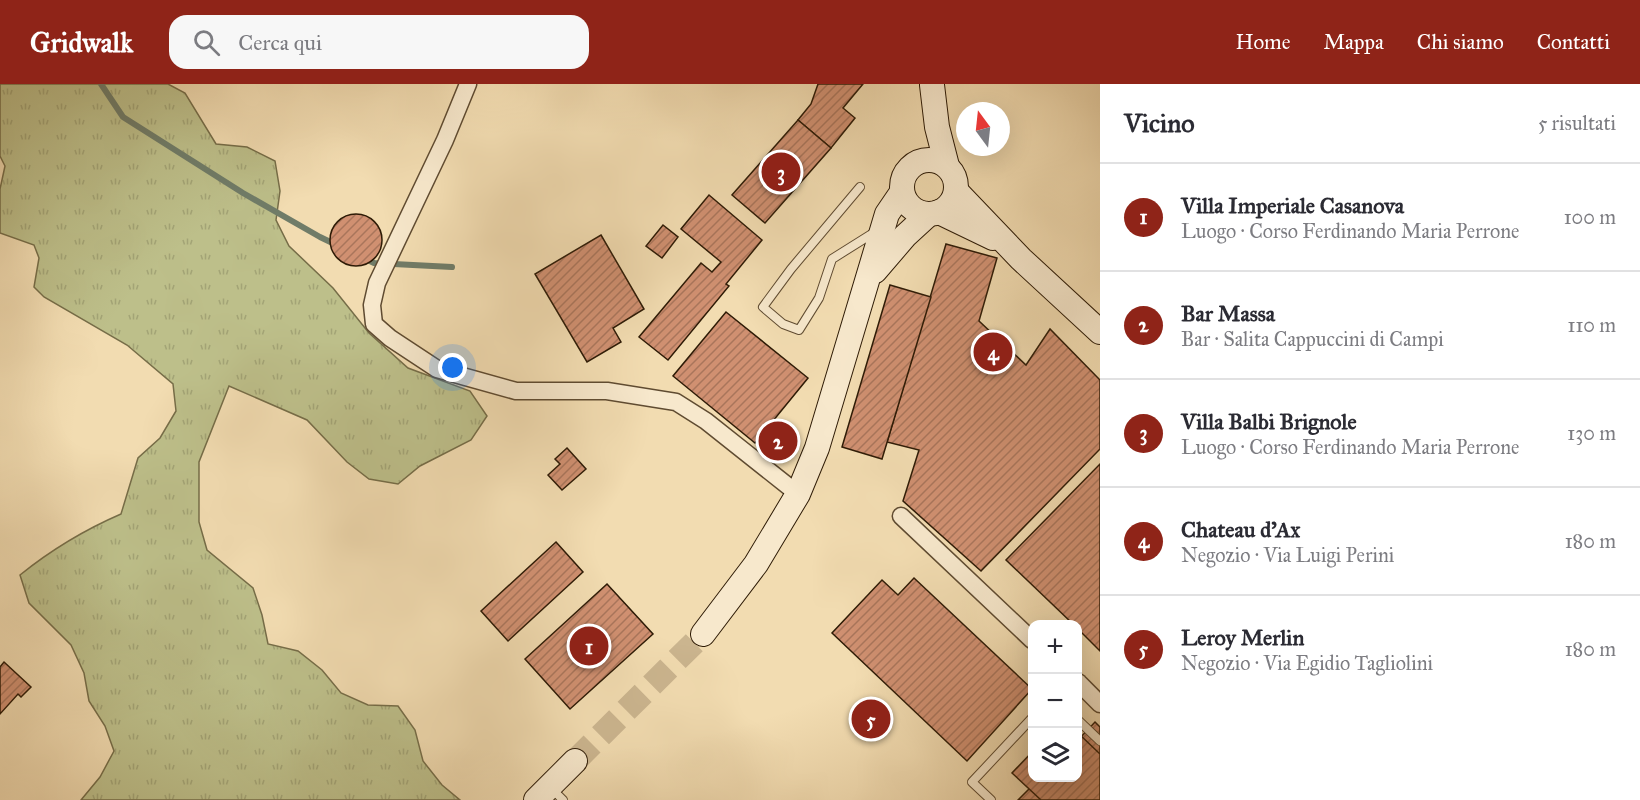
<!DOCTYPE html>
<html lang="it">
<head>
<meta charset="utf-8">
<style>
	:root { --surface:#fff; --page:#f7f7f7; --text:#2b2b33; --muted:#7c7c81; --line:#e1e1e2; --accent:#8f2418 }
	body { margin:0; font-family:"IM FELL Great Primer",serif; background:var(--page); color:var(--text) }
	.controls { position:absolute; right:18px; bottom:18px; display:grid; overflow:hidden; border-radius:12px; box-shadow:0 6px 24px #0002 }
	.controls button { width:54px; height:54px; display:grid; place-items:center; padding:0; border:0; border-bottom:2px solid var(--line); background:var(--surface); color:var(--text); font:30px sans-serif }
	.compass { position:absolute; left:956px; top:18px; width:54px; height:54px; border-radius:50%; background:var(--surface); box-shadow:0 6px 24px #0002; rotate:345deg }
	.you { position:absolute; left:453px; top:284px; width:21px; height:21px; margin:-15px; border:4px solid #fff; border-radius:50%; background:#1a73e8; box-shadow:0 0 0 9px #1a73e833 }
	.badge { display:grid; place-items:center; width:39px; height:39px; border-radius:50%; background:var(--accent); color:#fff; font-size:20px; font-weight:700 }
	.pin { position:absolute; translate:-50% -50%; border:3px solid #fff; box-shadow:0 2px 6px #0006 }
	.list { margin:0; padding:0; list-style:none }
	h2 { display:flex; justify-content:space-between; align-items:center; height:78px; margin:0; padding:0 24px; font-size:26px }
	h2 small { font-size:20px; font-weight:400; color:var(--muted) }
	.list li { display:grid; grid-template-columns:39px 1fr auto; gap:18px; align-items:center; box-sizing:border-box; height:108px; padding:0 24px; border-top:2px solid var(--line) }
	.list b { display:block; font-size:22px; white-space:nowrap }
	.list p { margin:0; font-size:20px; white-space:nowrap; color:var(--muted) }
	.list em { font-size:20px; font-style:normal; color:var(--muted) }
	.icon { flex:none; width:33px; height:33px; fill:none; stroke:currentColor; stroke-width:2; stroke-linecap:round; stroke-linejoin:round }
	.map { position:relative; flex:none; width:1100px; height:716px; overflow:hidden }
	header { display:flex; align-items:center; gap:36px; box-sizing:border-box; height:84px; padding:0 30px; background:var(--accent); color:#fff }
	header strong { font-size:28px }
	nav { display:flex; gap:33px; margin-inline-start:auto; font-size:21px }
	.search { width:420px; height:54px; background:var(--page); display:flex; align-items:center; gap:15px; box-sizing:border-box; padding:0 21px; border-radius:18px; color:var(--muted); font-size:22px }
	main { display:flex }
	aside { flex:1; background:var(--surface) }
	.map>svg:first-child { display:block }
</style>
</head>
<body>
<header>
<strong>Gridwalk</strong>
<div class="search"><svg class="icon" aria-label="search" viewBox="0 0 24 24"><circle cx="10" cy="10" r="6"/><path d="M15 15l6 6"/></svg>Cerca qui</div>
<nav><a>Home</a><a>Mappa</a><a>Chi siamo</a><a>Contatti</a></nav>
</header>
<main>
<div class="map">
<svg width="1100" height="716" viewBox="0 0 1100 716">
	<defs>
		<pattern id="grass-tufts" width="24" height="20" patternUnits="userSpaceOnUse" patternTransform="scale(1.5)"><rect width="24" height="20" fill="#bdbf8a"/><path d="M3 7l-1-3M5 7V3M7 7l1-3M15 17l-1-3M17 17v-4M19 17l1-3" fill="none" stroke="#a3a476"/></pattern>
		<pattern id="building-hatch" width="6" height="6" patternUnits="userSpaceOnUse" patternTransform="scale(1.5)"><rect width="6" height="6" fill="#d09071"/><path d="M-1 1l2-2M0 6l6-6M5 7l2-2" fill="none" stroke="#a9755b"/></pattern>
	</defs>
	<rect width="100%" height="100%" fill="#f2dcb1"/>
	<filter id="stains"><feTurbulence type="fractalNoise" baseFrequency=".00333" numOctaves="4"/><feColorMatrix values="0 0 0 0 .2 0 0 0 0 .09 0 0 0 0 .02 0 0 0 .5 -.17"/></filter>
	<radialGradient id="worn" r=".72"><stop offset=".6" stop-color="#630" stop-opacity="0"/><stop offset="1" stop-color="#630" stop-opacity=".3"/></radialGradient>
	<path fill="url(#grass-tufts)" stroke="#766d48" stroke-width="1.5" d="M0,0h168l17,9 31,51 31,3 28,14 5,30 -4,29 13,26 44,42 36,45 39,35 62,23 17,25 -16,24 -51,26 -22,18 -29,-5 -22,-17 -40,-42 -78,-34 -30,76v60l8,28 46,38 9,27 6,29 30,7 24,19 19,23 27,12 30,1 17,24 8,31 19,24 18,15h-379l19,-23 14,-26 -9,-25 -16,-25 -5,-28 -13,-28 -42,-42 -9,-28c31,-25 64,-45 101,-61l17,-56 22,-20 16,-27 -3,-27 -46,-39 -83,-48 -10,-10 5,-29 -5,-13 -34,-12v-44l5,-23 -5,-10z"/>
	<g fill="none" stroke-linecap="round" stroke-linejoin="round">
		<path stroke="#707c68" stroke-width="6" d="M101,0l22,33 120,76 77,44 54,26 78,4"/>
	</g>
	<g fill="url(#building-hatch)" stroke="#2e1b06" stroke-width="1.5">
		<path d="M818,0h45l-20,24 12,10 -24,30 -33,-28 13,-16z"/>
		<path d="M798,36l33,28 -66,75 -33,-28z"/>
		<path d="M709,111l53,45 -36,44 3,2 -61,74 -29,-23 62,-74 11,9 9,-10 -40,-33z"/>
		<circle cx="356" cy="156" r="26"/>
		<path d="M663,141l15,12 -16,21 -16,-12z"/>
		<path d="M601,151l43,74 -31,19 8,14 -34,20 -52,-88z"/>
		<path d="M946,160l51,14 -18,63 47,44 24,-36 50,51v69l-119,122 -78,-70 16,-51 -32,-8z"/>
		<path d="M890,201l41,12 -49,162 -40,-12z"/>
		<path d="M726,228l82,66 -53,65 -82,-67z"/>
		<path d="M567,364l19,21 -24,21 -14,-15 12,-11 -5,-5z"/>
		<path d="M1100,380v187l-22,-22v-5h-5l-67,-64z"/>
		<path d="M556,458l27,30 -75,69 -27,-30z"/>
		<path d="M914,494l118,111 -65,72 -135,-128 50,-53 16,15z"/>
		<path d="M607,500l46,50 -83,75 -45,-50z"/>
		<path d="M4,578l27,25 -10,10 -3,-3 -18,20v-47z"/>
		<path d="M1095,638l5,5v73h-82l22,-22h38v-38z"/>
		<path d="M1078,649l22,21v46h-59l-29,-27 20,-21v26h46z"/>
	</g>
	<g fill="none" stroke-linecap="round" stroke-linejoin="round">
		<path stroke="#cbb58f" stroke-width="24" stroke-dasharray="24 12" stroke-linecap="butt" d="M575,677l128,-127"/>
		<defs>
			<g id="lane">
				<path d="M860,103l-69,82 -28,38 20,17 16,6 20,-32 13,-39 43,-27"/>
				<path d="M1078,636l22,21"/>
				<path d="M552,705l11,11"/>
				<path d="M991,716l-19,-18 60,-64"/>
			</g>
			<g id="street">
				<path d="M468,0l-23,56 -68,143 -5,22 2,19 16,14 47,31 79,22h91l69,11 30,19 92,73"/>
				<path d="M901,432l131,124"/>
				<path d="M1078,598l22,22"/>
			</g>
			<g id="secondary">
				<path d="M932,1l5,42 10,39"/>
				<circle cx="929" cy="103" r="27"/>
				<path d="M956,107l65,68 79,73"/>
				<path d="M939,128l54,26"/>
				<path d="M875,187l30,-35 24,-22"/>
				<path d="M703,550l53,-70 42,-70 19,-46 70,-234 15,-22"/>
				<path d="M536,716l39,-39"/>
			</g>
		</defs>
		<use href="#lane" stroke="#5f4b31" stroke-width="10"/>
		<use href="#street" stroke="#5f4b31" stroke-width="19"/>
		<use href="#secondary" stroke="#2e1b06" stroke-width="26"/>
		<use href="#lane" stroke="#f7e8cc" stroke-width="8"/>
		<use href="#street" stroke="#f7e8cc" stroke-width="16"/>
		<use href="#secondary" stroke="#f7e8cc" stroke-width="24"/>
	</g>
	<rect width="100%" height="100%" filter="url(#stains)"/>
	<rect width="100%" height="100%" fill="url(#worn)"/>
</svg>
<div class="controls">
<button>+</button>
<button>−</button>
<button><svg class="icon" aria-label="layers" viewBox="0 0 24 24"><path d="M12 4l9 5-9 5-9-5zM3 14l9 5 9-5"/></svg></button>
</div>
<svg class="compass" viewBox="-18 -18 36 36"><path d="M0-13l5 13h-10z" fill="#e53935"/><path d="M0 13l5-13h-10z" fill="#7c7c81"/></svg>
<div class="you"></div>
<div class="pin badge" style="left:589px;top:562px">1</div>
<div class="pin badge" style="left:778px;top:357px">2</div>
<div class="pin badge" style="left:781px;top:88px">3</div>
<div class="pin badge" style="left:993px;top:268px">4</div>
<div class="pin badge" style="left:871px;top:635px">5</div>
</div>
<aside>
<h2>Vicino<small>5 risultati</small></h2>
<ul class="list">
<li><span class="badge">1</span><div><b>Villa Imperiale Casanova</b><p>Luogo · Corso Ferdinando Maria Perrone</p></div><em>100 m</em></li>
<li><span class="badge">2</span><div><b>Bar Massa</b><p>Bar · Salita Cappuccini di Campi</p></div><em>110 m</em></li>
<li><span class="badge">3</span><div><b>Villa Balbi Brignole</b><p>Luogo · Corso Ferdinando Maria Perrone</p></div><em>130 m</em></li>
<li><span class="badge">4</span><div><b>Chateau d'Ax</b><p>Negozio · Via Luigi Perini</p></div><em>180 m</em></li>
<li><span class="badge">5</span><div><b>Leroy Merlin</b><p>Negozio · Via Egidio Tagliolini</p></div><em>180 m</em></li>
</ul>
</aside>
</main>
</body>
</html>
